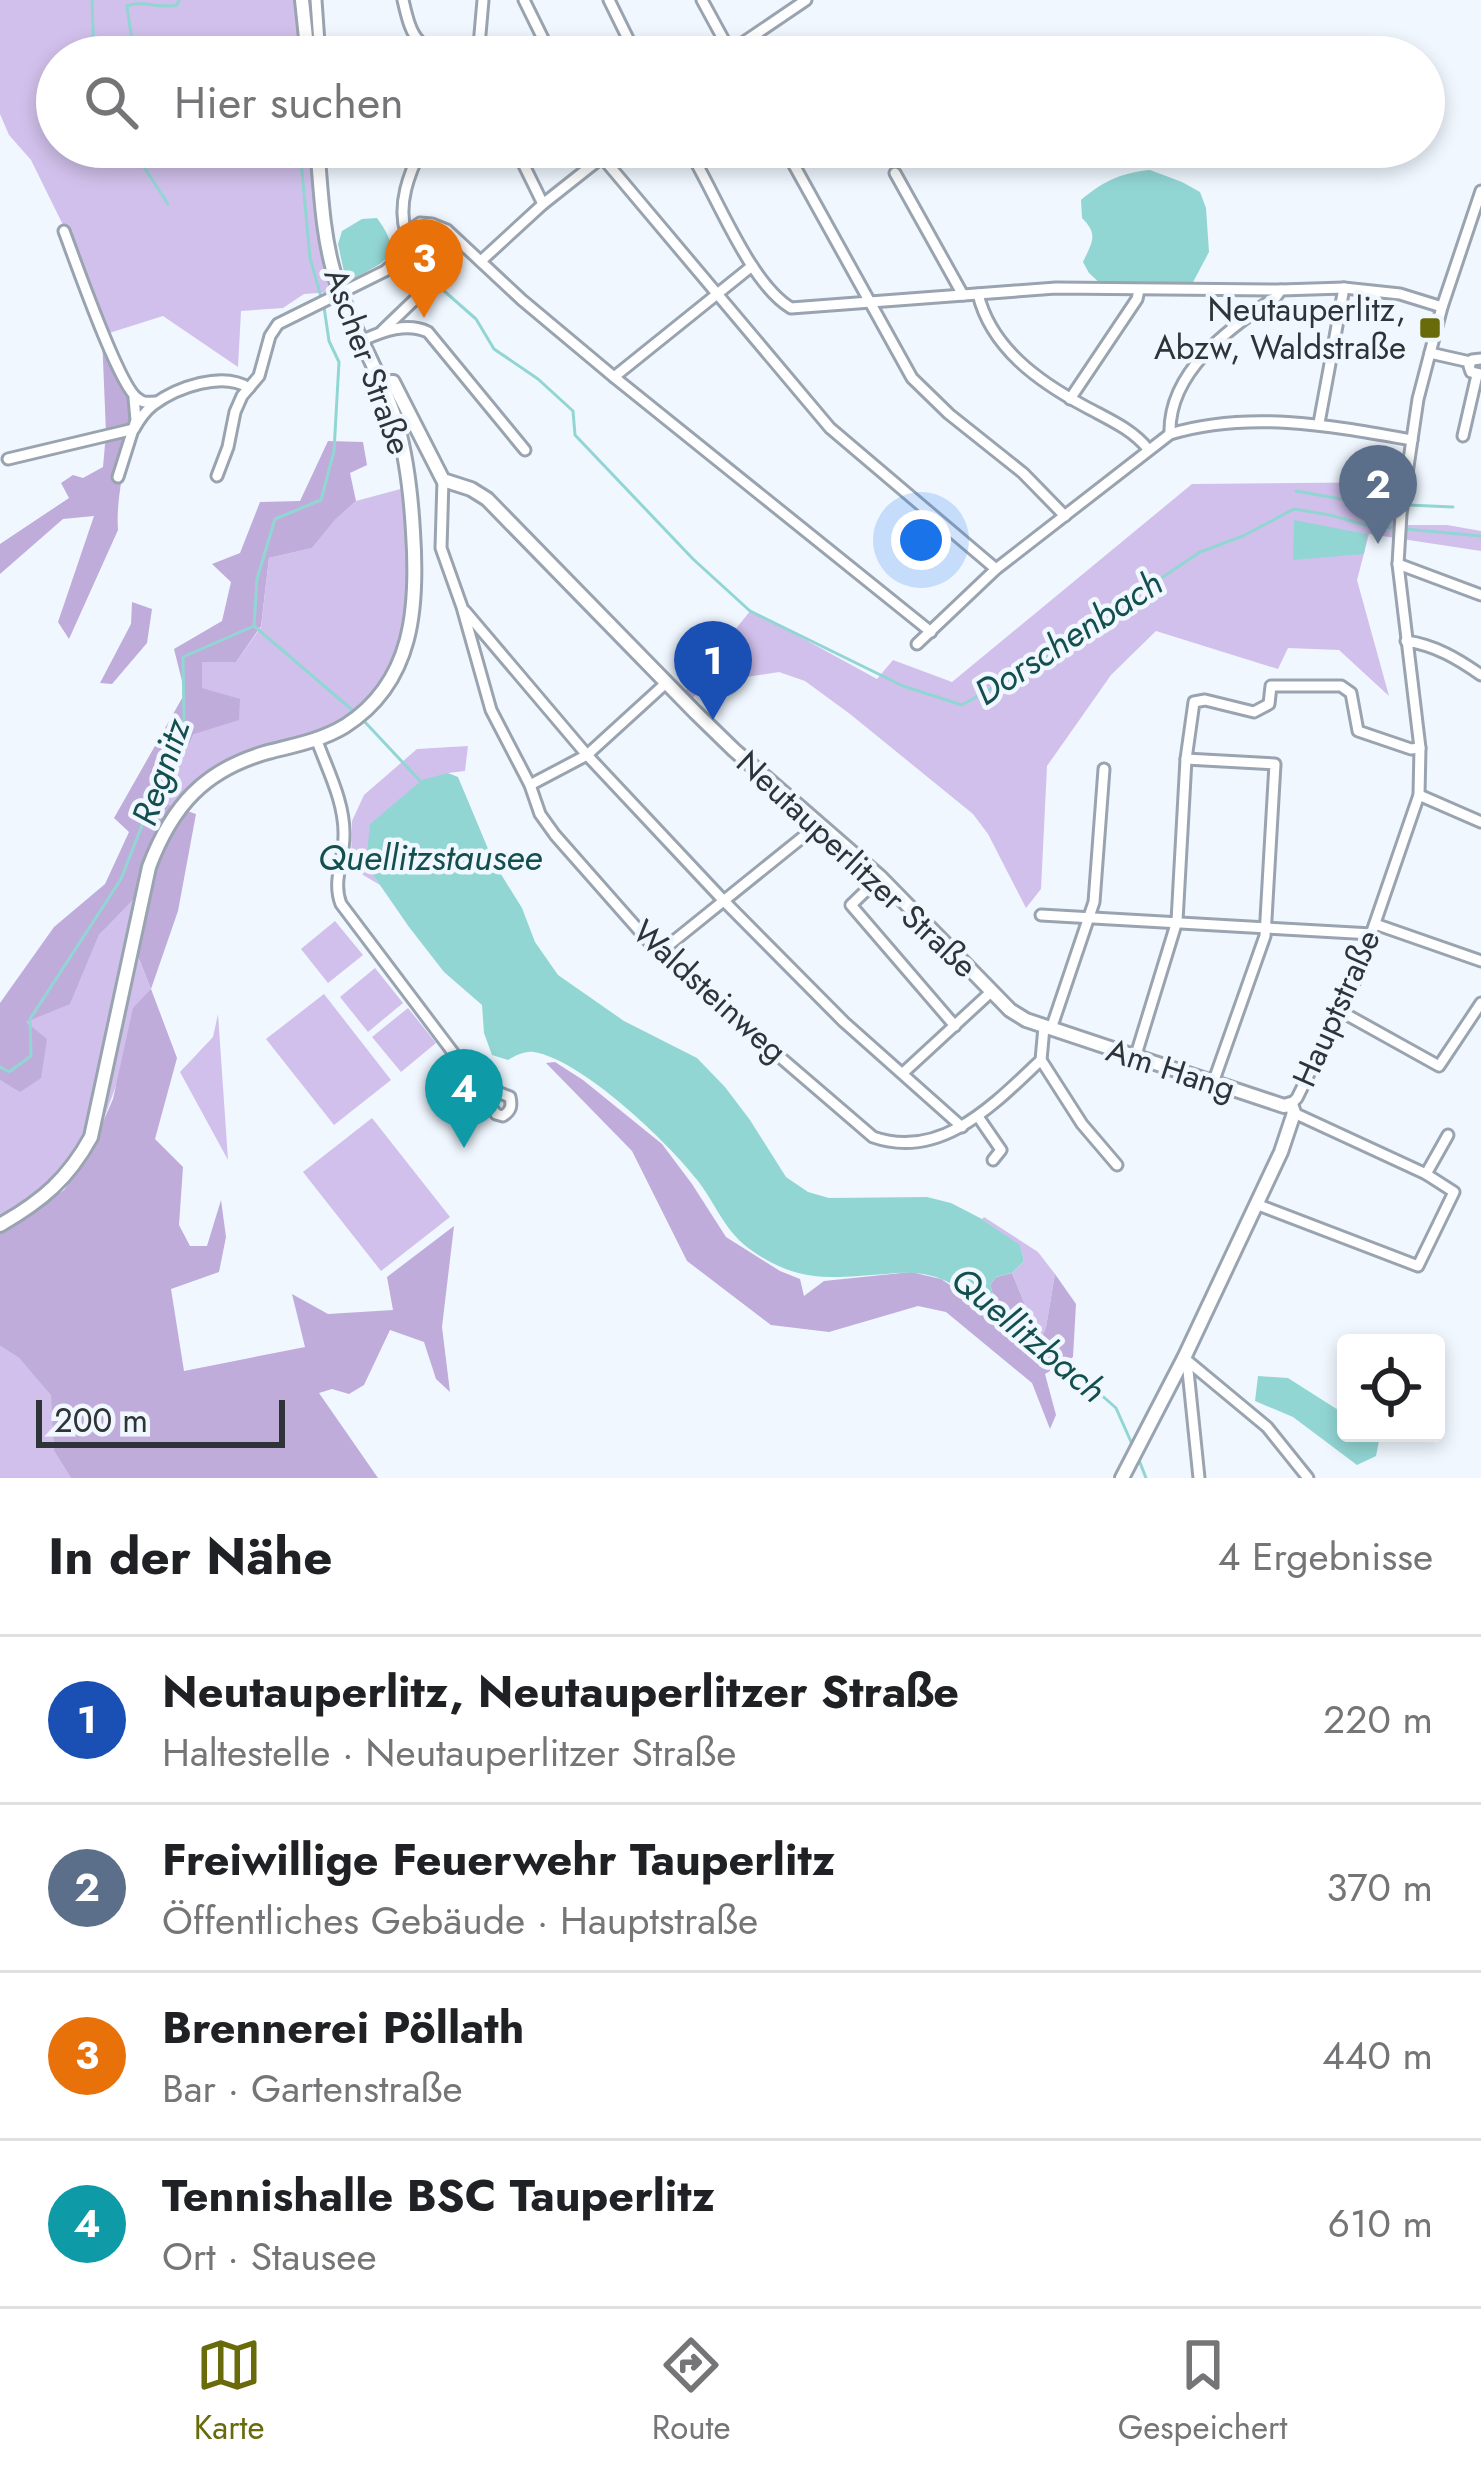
<!DOCTYPE html>
<html lang="de">
<head>
<meta charset="utf-8">
<style>
	:root { --surface:#fff; --page:#f2f2f2; --text:#202124; --muted:#757577; --line:#e0e0e0; --accent:#696a09 }
	body { margin:0; font-family:Jost,sans-serif; background:var(--page); color:var(--text) }
	.controls { position:absolute; right:36px; bottom:36px; display:grid; overflow:hidden; border-radius:12px; box-shadow:0 6px 18px #0003 }
	.controls button { width:108px; height:108px; display:grid; place-items:center; padding:0; border:0; border-bottom:3px solid var(--line); background:var(--surface); color:var(--text); font:60px sans-serif }
	.scale { position:absolute; left:36px; bottom:30px; width:249px; box-sizing:border-box; padding-left:12px; border:6px solid #2f3438; border-top:0; font-size:33px; line-height:42px; white-space:nowrap; color:#2f3438; -webkit-text-stroke:9px #f0f7ff; paint-order:stroke }
	.you { position:absolute; left:921px; top:540px; width:42px; height:42px; margin:-30px; border:9px solid #fff; border-radius:50%; background:#1a73e8; box-shadow:0 0 0 18px #1a73e833 }
	.badge { display:grid; place-items:center; width:78px; height:78px; border-radius:50%; background:var(--accent); color:#fff; font-size:39px; font-weight:700 }
	.pin { position:absolute; translate:-50% -99px; filter:drop-shadow(0 3px 6px #0008) }
	.pin::after { content:''; position:absolute; top:63px; width:42px; height:36px; background:inherit; clip-path:polygon(0 0,100% 0,50% 100%) }
	.list { margin:0; padding:0; list-style:none }
	h2 { display:flex; justify-content:space-between; align-items:center; height:156px; margin:0; padding:0 48px; font-size:51px }
	h2 small { font-size:39px; font-weight:400; color:var(--muted) }
	.list li { display:grid; grid-template-columns:78px 1fr auto; gap:36px; align-items:center; box-sizing:border-box; height:168px; padding:0 48px; border-top:3px solid var(--line) }
	.list b { display:block; font-size:45px; white-space:nowrap }
	.list p { margin:0; font-size:39px; white-space:nowrap; color:var(--muted) }
	.list em { font-size:39px; font-style:normal; color:var(--muted) }
	.icon { flex:none; width:66px; height:66px; fill:none; stroke:currentColor; stroke-width:2; stroke-linecap:round; stroke-linejoin:round }
	.map { position:relative; flex:none; width:1481px; height:1478px; overflow:hidden }
	.search { position:absolute; background:var(--surface); box-shadow:0 6px 18px #0003; left:36px; right:36px; top:36px; height:132px; display:flex; align-items:center; gap:30px; box-sizing:border-box; padding:0 42px; border-radius:66px; color:var(--muted); font-size:45px }
	.sheet { height:828px; background:var(--surface) }
	nav { display:flex; justify-content:space-around; align-items:center; box-sizing:border-box; height:168px; border-top:3px solid var(--line); background:var(--surface); font-size:33px; color:var(--muted) }
	nav a { display:grid; justify-items:center; gap:6px }
	nav .on { color:var(--accent) }
	.map>svg:first-child { display:block }
</style>
</head>
<body>
<div class="map">
<svg width="1481" height="1478" viewBox="0 0 1481 1478">
	<rect width="100%" height="100%" fill="#f0f7ff"/>
	<g fill="#d1c0eb">
		<path d="M0,0h298l6,57h-247v90h256l20,145 -29,2 -21,14 -42,3 -3,56 -75,-51 -57,18 -42,-107 -33,-67 -22,-25 -9,-21z"/>
		<path d="M1411,482l-4,43h40l34,6v20l-112,-17 -12,46 32,116 -50,-46 -51,-2 -10,21 -122,-38 -45,44 -64,91 -6,123 -15,19 -38,-74 -15,-20 -123,-100 -45,-33 -26,-9 -58,9 -21,10 -12,11 -6,-7 69,-85 126,69 16,-19 59,22 240,-198z"/>
		<path d="M408,487l10,87 -12,74 -55,77 -132,50 -38,35 -22,-7 35,-69 8,-46v-26h34l25,-35 8,-69 43,-10 23,-28 21,-19z"/>
		<path d="M468,746l-3,25 -17,2 -75,102 7,10 -17,-10 -12,-16 1,-38 12,-26 53,-46z"/>
		<path d="M139,894c-10,49 -21,98 -32,147 -8,39 -15,82 -35,118 -16,28 -45,43 -72,59v-138l20,11 5,-69 45,-19 29,-68z"/>
		<path d="M335,921l28,34 -35,28 -27,-34z"/>
		<path d="M135,950l16,39 -50,138z"/>
		<path d="M375,968l28,35 -35,29 -28,-35z"/>
		<path d="M324,994l67,86 -57,45 -68,-86z"/>
		<path d="M408,1008l28,35 -35,29 -29,-35z"/>
		<path d="M218,1014l10,146 -48,-88 33,-35z"/>
		<path d="M372,1118l78,99 -69,54 -78,-99z"/>
		<path d="M984,1217l54,35 17,22 -9,53 -7,19 -20,-20 8,-16 -15,-37 12,-12 -4,-15 -38,-27z"/>
		<path d="M0,1346l19,12 33,37 2,56 17,27h-71z"/>
	</g>
	<g fill="#bfacdb">
		<path d="M106,334c8,22 23,49 24,72 2,42 -15,82 -12,124l-49,109 -11,-17 36,-106 -31,3 -63,55v-30l69,-46 -8,-15 12,-8 10,3 20,-11 3,-34 -4,-97z"/>
		<path d="M328,441l35,1 4,23 -17,8 6,28 -21,19 -23,28 -43,10 -8,68 -25,36h-34v26l38,11 -1,21 -45,14 -34,68 36,12 -18,97 -27,78 26,69 -22,81 28,28 -4,58 11,21h17l14,-46 5,37 -7,35 -48,17 13,82 121,-24 -13,-53 36,20 65,-4 -6,-33 67,-51 -12,101 8,65 -14,-13 -12,-37 -34,-12 -26,55 -15,9 -17,-5 -13,4 59,85h-307l-17,-27 -3,-56 -32,-37 -19,-12v-113l64,-43 25,-36 24,-55 20,-91 18,-19 -21,-52 7,-41 -38,39 -29,69 -44,18 21,17 -6,39 -21,14 -20,-12v-77l54,-76 51,-43 24,-52 -15,-14 71,-125 -11,-44 48,-28 9,-39 -19,-18 28,-11 20,-51 40,-1z"/>
		<path d="M132,602l20,7 -5,34 -35,41 -12,-1 31,-59z"/>
		<path d="M555,1062l28,18 79,64 30,40 34,53 54,34 20,8 4,17 20,-15 87,-9 30,7 46,30 8,-9 -5,-15 6,-8 16,-4 15,37 -8,16 20,19 7,-18 9,-53 21,30 -3,53 -28,17 11,41 -6,14 -18,-46 -86,-71 -28,-6 -89,26 -58,-7 -84,-64 -55,-110 -86,-88z"/>
	</g>
	<g fill="#92d6d4">
		<path d="M1150,170l32,12 18,10 6,16 3,44 -18,34 -89,-1 -13,-12 -6,-11c9,-20 16,-27 -1,-44l-1,-18c22,-19 40,-27 69,-30z"/>
		<path d="M377,218c27,37 12,42 -23,60l-10,-6 -6,-28 4,-13 20,-12z"/>
		<path d="M1294,520l73,14 -3,20 -71,6z"/>
		<path d="M448,773l10,4 36,86 28,45 13,34 23,33 66,46 73,37 28,29 25,33 36,57 22,15 21,6 98,-1 24,6 31,16 38,26 4,16 -12,12 -16,4 -6,8 5,15 -8,9c-15,-10 -30,-24 -46,-30 -18,-7 -36,-7 -55,-5 -57,4 -90,10 -139,-27 -23,-18 -32,-44 -49,-66 -29,-38 -116,-121 -164,-129 -10,-1 -17,3 -26,8l-16,-5 -8,-22 -2,-28 -38,-33 -35,-45 -36,-52 -6,-21 3,-30 52,-44z"/>
		<path d="M1258,1376l30,2 58,37v18h28l6,3 -4,20 -19,9 -64,-48 -38,-16z"/>
	</g>
	<g fill="none" stroke-linecap="round" stroke-linejoin="round">
		<g stroke="#92d6d4" stroke-width="3">
			<path d="M92,0l2,57"/>
			<path d="M129,57l3,-16 -5,-35c16,-6 32,3 50,-1l2,-5"/>
			<path d="M204,57l1,-17 39,-1 17,18"/>
			<path d="M131,147l37,57"/>
			<path d="M298,147l2,3 10,108 11,39"/>
			<path d="M443,290l33,29 18,30 44,30 35,32 2,24 118,124 57,52 153,75 59,19 74,-42 164,-111 43,-16 51,-27 36,6 39,11 27,2"/>
			<path d="M1296,491l74,13 29,1"/>
			<path d="M1408,505l45,2"/>
			<path d="M1405,529l76,7"/>
			<path d="M254,626l103,88"/>
			<path d="M364,721l59,63"/>
			<path d="M0,1067l9,5 22,-16 -1,-37 91,-140 63,-161 -1,-61 71,-31 3,-47 18,-60 46,-19 13,-49 5,-89 -10,-21 -5,-34"/>
			<path d="M992,1298l124,110 16,36"/>
			<path d="M1139,1460l7,18"/>
		</g>
		<defs>
			<g id="street">
				<path d="M316,0l4,57"/>
				<path d="M403,0c10,44 14,46 57,57"/>
				<path d="M524,0l28,57"/>
				<path d="M609,0l28,57"/>
				<path d="M702,0l31,57"/>
				<path d="M478,57l5,-57"/>
				<path d="M722,57l84,-57"/>
				<path d="M515,147l28,57"/>
				<path d="M597,147l5,10 228,271 166,141"/>
				<path d="M687,147c28,44 61,135 104,161l265,-20 225,2 63,-2 56,6 42,13"/>
				<path d="M784,147l128,231 37,36 74,59 42,43"/>
				<path d="M895,173l68,122"/>
				<path d="M64,231c11,29 54,153 73,167 7,6 10,4 18,4"/>
				<path d="M406,233l14,-10 12,1 15,6 75,70 92,77 317,255"/>
				<path d="M406,233c-9,-29 3,-59 16,-86"/>
				<path d="M481,261l62,-57 72,-57"/>
				<path d="M978,294c13,54 61,88 108,113 22,12 46,22 62,42"/>
				<path d="M382,331l53,-51 -14,-27 -20,-10"/>
				<path d="M363,340c20,-9 44,-18 65,-8l97,118"/>
				<path d="M1430,353l40,9"/>
				<path d="M1481,359l-9,1 -3,6 2,6 10,2"/>
				<path d="M614,377l138,-111"/>
				<path d="M1070,399l67,-100 2,-9"/>
				<path d="M1319,423l25,-135"/>
				<path d="M1170,434c-2,-62 59,-106 106,-137l5,-7"/>
				<path d="M1463,436l14,-61"/>
				<path d="M8,459l126,-30c5,-9 10,-17 19,-24 24,-18 70,-34 96,-17"/>
				<path d="M217,476l11,-29 7,-35 7,-16 17,-20 11,-40 8,-12 107,-53 10,-9 11,-29"/>
				<path d="M118,477l18,-57 -2,-22"/>
				<path d="M443,480l-2,68 21,59 29,103 39,75 10,29 15,21 104,118 214,184c69,24 122,-34 168,-77l3,-33"/>
				<path d="M1398,564l83,31"/>
				<path d="M465,611l122,144 136,145 121,122 118,105"/>
				<path d="M1406,641c29,4 52,18 75,34"/>
				<path d="M917,644l79,-75 174,-135c79,-24 163,-8 242,6"/>
				<path d="M317,741c11,30 28,62 27,95 0,24 -12,45 -3,68l135,179 20,31 7,2c8,-5 9,-10 7,-19l-34,-14"/>
				<path d="M1186,759l89,5 -10,172 -52,147"/>
				<path d="M530,785l57,-30 79,-72"/>
				<path d="M1419,795l62,27"/>
				<path d="M880,877l-29,28 104,121"/>
				<path d="M1041,915l331,19"/>
				<path d="M1375,924l106,37"/>
				<path d="M659,953l160,-129"/>
				<path d="M1340,1011l99,55 42,-63"/>
				<path d="M1051,1029l43,-127 10,-133"/>
				<path d="M1135,1058l42,-137 9,-162 8,-57 11,-2 49,12 15,-8 2,-18h70l10,7 7,38 53,18 9,-1"/>
				<path d="M1041,1060l41,64 35,41"/>
				<path d="M903,1073l89,-82"/>
				<path d="M1291,1104l6,-6 58,-117 64,-186 1,-47 -22,-184 3,-50 17,-115 24,-92 39,-116"/>
				<path d="M979,1118l22,32 -8,10"/>
				<path d="M1426,1174l22,-39"/>
				<path d="M1256,1204l162,62 36,-74 -28,-18 -132,-61"/>
				<path d="M1184,1358l83,69 41,51"/>
				<path d="M1187,1361l12,117"/>
			</g>
			<g id="secondary">
				<path d="M302,0l6,57"/>
				<path d="M382,383l11,-1 50,98 28,9 16,10 208,213 39,38 146,127 130,133 16,10 258,86 7,-2 3,9 -13,39 -97,206 -62,120"/>
				<path d="M0,1225c42,-24 68,-46 91,-88l58,-270c23,-61 55,-97 119,-115 27,-7 52,-11 77,-26 69,-44 73,-120 68,-194 -2,-36 -6,-73 -16,-108 -16,-52 -48,-99 -63,-151 -12,-41 -13,-84 -17,-126"/>
			</g>
		</defs>
		<use href="#street" stroke="#99a4b0" stroke-width="15"/>
		<use href="#secondary" stroke="#99a4b0" stroke-width="18"/>
		<use href="#street" stroke="#fff" stroke-width="9"/>
		<use href="#secondary" stroke="#fff" stroke-width="12"/>
	</g>
	<rect fill="#696a09" stroke="#f0f7ff" stroke-width="4.5" x="1418" y="316" width="24" height="24" rx="6"/>
	<g text-anchor="middle" dominant-baseline="central" stroke-width="9" stroke-linejoin="round" paint-order="stroke">
		<g font-size="33" fill="#2f3438" stroke="#f0f7ff" text-anchor="end">
			<text x="1406" y="309">Neutauperlitz,<tspan x="1406" dy="38">Abzw, Waldstraße</tspan></text>
		</g>
		<g font-size="33" fill="#2f3438" stroke="#f0f7ff">
			<text transform="translate(368 361) rotate(70)">Ascher Straße</text>
			<text transform="translate(857 864) rotate(43)">Neutauperlitzer Straße</text>
			<text transform="translate(710 991) rotate(42)">Waldsteinweg</text>
			<text transform="translate(1336 1008) rotate(-66)">Hauptstraße</text>
			<text transform="translate(1171 1069) rotate(18)">Am Hang</text>
		</g>
		<g font-size="36" font-style="italic" fill="#124f4e" stroke="#f0f7ff">
			<text transform="translate(1068 637) rotate(-33)">Dorschenbach</text>
			<text transform="translate(160 772) rotate(-71)">Regnitz</text>
			<text x="430" y="857">Quellitzstausee</text>
			<text transform="translate(1029 1334) rotate(40)">Quellitzbach</text>
		</g>
	</g>
</svg>
<div class="controls">
<button><svg class="icon" aria-label="locate" viewBox="0 0 24 24"><circle cx="12" cy="12" r="6"/><path d="M12 2v4M12 18v4M2 12h4M18 12h4"/></svg></button>
</div>
<div class="scale">200 m</div>
<div class="you"></div>
<div class="pin badge" style="left:713px;top:720px;background:#1a4fb4">1</div>
<div class="pin badge" style="left:1378px;top:544px;background:#5c6f8a">2</div>
<div class="pin badge" style="left:424px;top:318px;background:#e8710a">3</div>
<div class="pin badge" style="left:464px;top:1148px;background:#0f9aa8">4</div>
<div class="search"><svg class="icon" aria-label="search" viewBox="0 0 24 24"><circle cx="10" cy="10" r="6"/><path d="M15 15l6 6"/></svg>Hier suchen</div>
</div>
<section class="sheet">
<h2>In der Nähe<small>4 Ergebnisse</small></h2>
<ul class="list">
<li><span class="badge" style="background:#1a4fb4">1</span><div><b>Neutauperlitz, Neutauperlitzer Straße</b><p>Haltestelle · Neutauperlitzer Straße</p></div><em>220 m</em></li>
<li><span class="badge" style="background:#5c6f8a">2</span><div><b>Freiwillige Feuerwehr Tauperlitz</b><p>Öffentliches Gebäude · Hauptstraße</p></div><em>370 m</em></li>
<li><span class="badge" style="background:#e8710a">3</span><div><b>Brennerei Pöllath</b><p>Bar · Gartenstraße</p></div><em>440 m</em></li>
<li><span class="badge" style="background:#0f9aa8">4</span><div><b>Tennishalle BSC Tauperlitz</b><p>Ort · Stausee</p></div><em>610 m</em></li>
</ul>
</section>
<nav>
<a class="on"><svg class="icon" aria-label="map" viewBox="0 0 24 24"><path d="M3 6l6-2 6 2 6-2v14l-6 2-6-2-6 2zM9 4v14M15 6v14"/></svg>Karte</a>
<a><svg class="icon" aria-label="directions" viewBox="0 0 24 24"><path d="M12 3l9 9-9 9-9-9zM9 14v-3h6M13 9l2 2-2 2"/></svg>Route</a>
<a><svg class="icon" aria-label="saved" viewBox="0 0 24 24"><path d="M7 4h10v16l-5-4-5 4z"/></svg>Gespeichert</a>
</nav>
</body>
</html>
